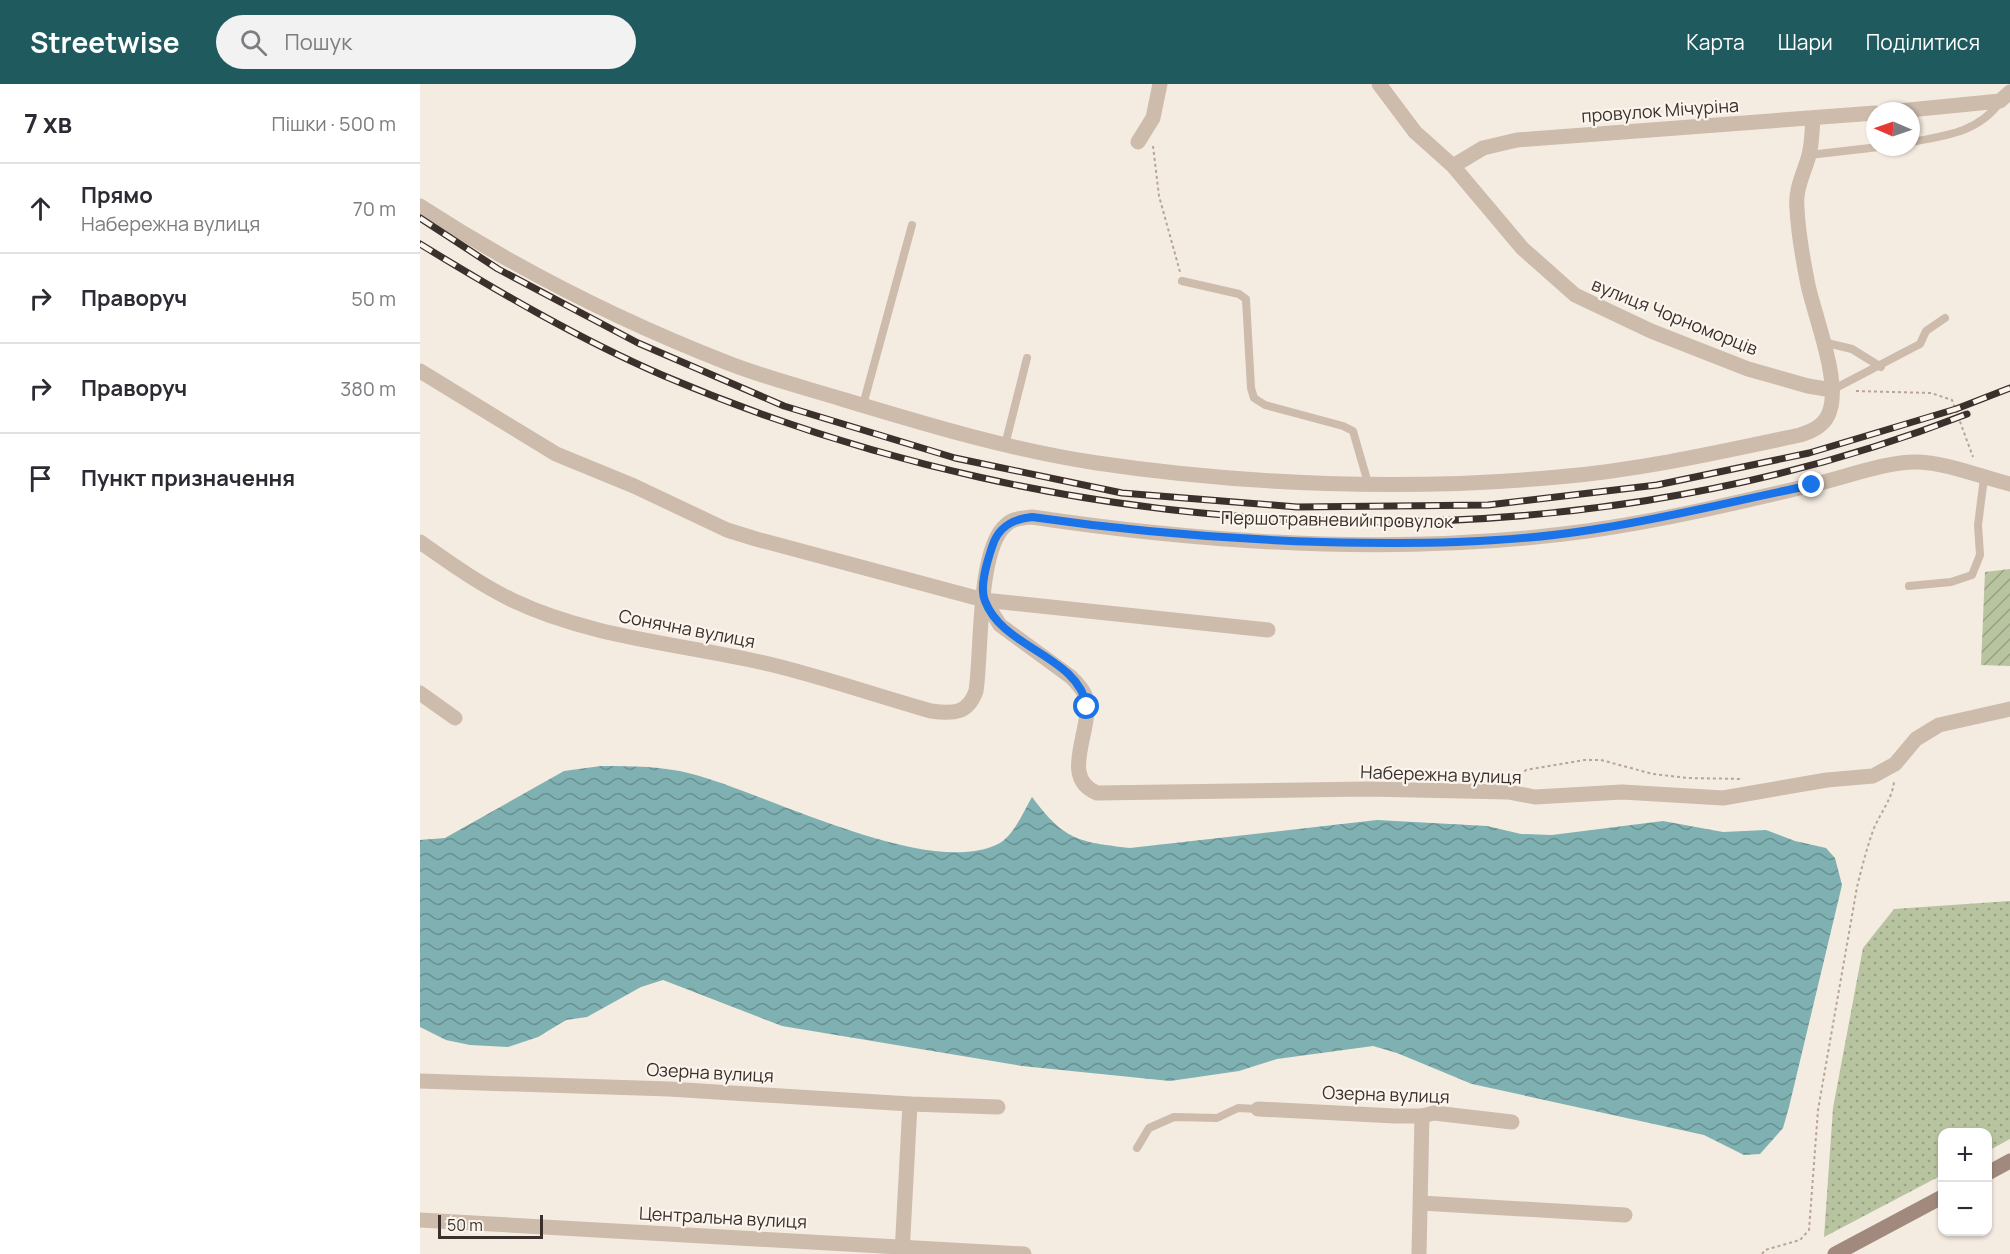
<!DOCTYPE html>
<html lang="uk">
<head>
<meta charset="utf-8">
<style>
	:root { --surface:#fff; --page:#f2f2f3; --text:#2b2b33; --muted:#7c7c81; --line:#e1e1e2; --accent:#1f5a5e }
	body { margin:0; font-family:Manrope,sans-serif; background:var(--page); color:var(--text) }
	.controls { position:absolute; right:18px; bottom:18px; display:grid; overflow:hidden; border-radius:12px; box-shadow:0 2px 4px #0004 }
	.controls button { width:54px; height:54px; display:grid; place-items:center; padding:0; border:0; border-bottom:2px solid var(--line); background:var(--surface); color:var(--text); font:30px sans-serif }
	.compass { position:absolute; left:1446px; top:18px; width:54px; height:54px; border-radius:50%; background:var(--surface); box-shadow:0 2px 4px #0004; rotate:272deg }
	.scale { position:absolute; left:18px; bottom:15px; width:105px; box-sizing:border-box; padding-left:6px; border:3px solid #3b302b; border-top:0; font-size:16px; line-height:21px; white-space:nowrap; color:#3b302b; -webkit-text-stroke:4px #fbf5ee; paint-order:stroke }
	.stop { position:absolute; width:18px; height:18px; margin:-14px; border:4px solid #1a73e8; border-radius:50%; background:#fff }
	.stop.end { background:#1a73e8; border-color:#fff; box-shadow:0 2px 6px #0008 }
	.list { margin:0; padding:0; list-style:none }
	h2 { display:flex; justify-content:space-between; align-items:center; height:78px; margin:0; padding:0 24px; font-size:26px }
	h2 small { font-size:20px; font-weight:400; color:var(--muted) }
	.list li { display:grid; grid-template-columns:39px 1fr auto; gap:18px; align-items:center; box-sizing:border-box; height:90px; padding:0 24px; border-top:2px solid var(--line) }
	.list b { display:block; font-size:22px; white-space:nowrap }
	.list p { margin:0; font-size:20px; white-space:nowrap; color:var(--muted) }
	.list em { font-size:20px; font-style:normal; color:var(--muted) }
	.icon { flex:none; width:33px; height:33px; fill:none; stroke:currentColor; stroke-width:2; stroke-linecap:round; stroke-linejoin:round }
	.map { position:relative; flex:none; width:1590px; height:1170px; overflow:hidden }
	header { display:flex; align-items:center; gap:36px; box-sizing:border-box; height:84px; padding:0 30px; background:var(--accent); color:#fff }
	header strong { font-size:28px }
	nav { display:flex; gap:33px; margin-inline-start:auto; font-size:21px }
	.search { width:420px; height:54px; background:var(--page); display:flex; align-items:center; gap:15px; box-sizing:border-box; padding:0 21px; border-radius:33px; color:var(--muted); font-size:22px }
	main { display:flex }
	aside { flex:1; background:var(--surface) }
	.map>svg:first-child { display:block }
</style>
</head>
<body>
<header>
<strong>Streetwise</strong>
<div class="search"><svg class="icon" aria-label="search" viewBox="0 0 24 24"><circle cx="10" cy="10" r="6"/><path d="M15 15l6 6"/></svg>Пошук</div>
<nav><a>Карта</a><a>Шари</a><a>Поділитися</a></nav>
</header>
<main>
<aside>
<h2>7 хв<small>Пішки · 500 m</small></h2>
<ul class="list">
<li><svg class="icon" aria-label="ahead" viewBox="0 0 24 24"><path d="M12 20V5M6 11l6-6 6 6"/></svg><div><b>Прямо</b><p>Набережна вулиця</p></div><em>70 m</em></li>
<li><svg class="icon" aria-label="right" viewBox="0 0 24 24"><path d="M7 20v-9h11M14 6l5 5-5 5"/></svg><div><b>Праворуч</b></div><em>50 m</em></li>
<li><svg class="icon" aria-label="right" viewBox="0 0 24 24"><path d="M7 20v-9h11M14 6l5 5-5 5"/></svg><div><b>Праворуч</b></div><em>380 m</em></li>
<li><svg class="icon" aria-label="arrive" viewBox="0 0 24 24"><path d="M6 21V4h12l-3 4 3 4H6"/></svg><div><b>Пункт призначення</b></div></li>
</ul>
</aside>
<div class="map">
<svg width="1590" height="1170" viewBox="0 0 1590 1170">
	<defs>
		<pattern id="grass-dots" width="8" height="8" patternUnits="userSpaceOnUse" patternTransform="scale(1.5)"><rect width="8" height="8" fill="#b8c4a0"/><path d="M2 2h.1M6 6h.1" fill="none" stroke="#97a083" stroke-width="1.8" stroke-linecap="round"/></pattern>
		<pattern id="garden-furrows" width="10" height="10" patternUnits="userSpaceOnUse" patternTransform="scale(1.5)"><rect width="10" height="10" fill="#b8c4a0"/><path d="M-1 1l2-2M0 10L10 0M9 11l2-2" fill="none" stroke="#97a083"/></pattern>
		<pattern id="water-waves" width="16" height="10" patternUnits="userSpaceOnUse" patternTransform="scale(1.5)"><rect width="16" height="10" fill="#7fb0b2"/><path d="M0 5q4-4 8 0t8 0" fill="none" stroke="#699091"/></pattern>
	</defs>
	<rect width="100%" height="100%" fill="#f4ebe1"/>
	<path fill="url(#grass-dots)" d="M1590,817v238l-22,12v-19h-46v43l-118,62 9,-129 30,-160 31,-39z"/>
	<path fill="url(#garden-furrows)" d="M1590,485v97l-29,-1 4,-93z"/>
	<path fill="url(#water-waves)" d="M181,682c31,0 62,0 91,8 74,19 236,105 306,70 15,-7 26,-33 34,-47 32,43 46,45 98,51l247,-28 110,6 34,8 31,1 111,-14 60,11 43,-2 29,11 31,7 9,10 7,27 -53,222 -6,21 -23,26 -16,1 -40,-20 -232,-51 -75,-31 -24,-7 -96,13 -38,12 -69,10 -148,-15 -240,-40 -119,-46 -22,7 -54,30 -21,3 -28,17 -30,10 -38,-2 -24,-5 -26,-13v-187l25,-2 119,-67z"/>
	<g fill="none" stroke-linecap="round" stroke-linejoin="round">
		<g stroke="#b9a596" stroke-width="2" stroke-dasharray="3 3" stroke-linecap="butt">
			<path d="M733,62l6,50 21,76"/>
			<path d="M1436,307l75,2 21,7 21,57"/>
			<path d="M1096,696l10,-10 58,-10h17l52,14 35,4 55,1"/>
			<path d="M1342,1170l3,-4 35,-10 9,-10 9,-120 39,-223c5,-20 10,-40 17,-59 7,-16 18,-29 20,-46"/>
		</g>
		<g stroke="#cdbbac" stroke-width="8">
			<path d="M1491,58c34,-6 68,-10 89,-40"/>
			<path d="M1389,71l70,-8"/>
			<path d="M762,197l57,13 7,5 5,89 3,10 11,7 78,21 10,5 15,52"/>
			<path d="M1403,258l29,7 29,18"/>
			<path d="M1412,306l88,-46 6,-13 19,-13"/>
			<path d="M443,321l49,-180"/>
			<path d="M585,361l22,-87"/>
			<path d="M1489,502l42,-4 21,-7 8,-20 -2,-30 6,-47"/>
			<path d="M717,1064l12,-20 25,-11 43,1 21,-10 20,1"/>
		</g>
		<g stroke="#cdbbac" stroke-width="15">
			<path d="M959,0l36,48 38,34 69,82 53,47 76,36 97,38 60,17 24,4"/>
			<path d="M1479,27l101,-10 10,-9"/>
			<path d="M718,58l15,-24 7,-34"/>
			<path d="M1033,82l30,-18 34,-8 358,-27"/>
			<path d="M0,122c97,63 200,115 308,157 38,15 78,25 117,37 83,25 166,50 252,63 148,22 312,28 461,14 82,-7 162,-25 242,-42 13,-4 26,-10 30,-25 10,-30 -15,-93 -22,-125 -5,-25 -10,-52 -11,-77 -2,-20 7,-34 12,-53 3,-12 3,-24 4,-36"/>
			<path d="M0,287l136,83 78,32 93,44 29,9 228,61 284,30"/>
			<path d="M0,458c30,21 59,42 92,58 82,39 174,44 261,65 53,13 105,31 158,46 22,3 37,3 45,-20 6,-39 1,-142 30,-166 7,-7 17,-7 26,-8 180,27 374,39 555,14 77,-11 154,-29 229,-47 30,-7 72,-23 102,-22 30,1 63,15 92,22"/>
			<path d="M564,516l16,25 71,52c5,5 11,11 14,18 11,31 -28,82 12,98l270,-4 141,3 27,5 87,-5 101,6 104,-18 46,-4 22,-12 21,-25 23,-14 71,-16"/>
			<path d="M0,609l35,25"/>
			<path d="M0,997l249,8 241,15 88,3"/>
			<path d="M838,1025l137,7h27l12,-3 78,9"/>
			<path d="M1001,1119l204,12"/>
			<path d="M0,1136l604,34"/>
			<path d="M482,1170l8,-150"/>
			<path d="M999,1170l3,-138"/>
		</g>
		<g stroke="#a18a7d" stroke-width="15">
			<path d="M1568,1089l22,-12"/>
			<path d="M1415,1170l107,-57"/>
		</g>
		<defs>
			<g id="rail">
				<path d="M0,134l78,51 140,74 146,63 171,52 167,35 175,14 191,-2 169,-20 152,-32 147,-44 54,-21"/>
				<path d="M0,160c77,47 159,95 242,131 408,174 890,201 1305,39"/>
			</g>
		</defs>
		<use href="#rail" stroke="#3b302b" stroke-width="7"/>
		<use href="#rail" stroke="#fbf5ee" stroke-width="4.5" stroke-dasharray="14" stroke-linecap="butt"/>
	</g>
	<g fill="none" stroke-linecap="round" stroke-linejoin="round">
		<path stroke="#1a73e8" stroke-width="8" d="M667,623c-9,-52 -84,-58 -102,-106 -6,-14 2,-39 7,-54 6,-20 20,-28 40,-30 96,14 192,22 290,25 88,2 180,2 268,-12 74,-11 148,-30 222,-45"/>
	</g>
	<g text-anchor="middle" dominant-baseline="central" stroke-width="4.5" stroke-linejoin="round" paint-order="stroke">
		<g font-size="18" fill="#3b302b" stroke="#fbf5ee">
			<text transform="translate(1240 26) rotate(-4)">провулок Мічуріна</text>
			<text transform="translate(1255 232) rotate(22)">вулиця Чорноморців</text>
			<text transform="translate(917 435) rotate(1)">Першотравневий провулок</text>
			<text transform="translate(267 544) rotate(11)">Сонячна вулиця</text>
			<text transform="translate(1021 690) rotate(2)">Набережна вулиця</text>
			<text transform="translate(290 988) rotate(3)">Озерна вулиця</text>
			<text transform="translate(966 1010) rotate(2)">Озерна вулиця</text>
			<text transform="translate(303 1133) rotate(3)">Центральна вулиця</text>
		</g>
	</g>
</svg>
<div class="controls">
<button>+</button>
<button>−</button>
</div>
<svg class="compass" viewBox="-18 -18 36 36"><path d="M0-13l5 13h-10z" fill="#e53935"/><path d="M0 13l5-13h-10z" fill="#7c7c81"/></svg>
<div class="scale">50 m</div>
<div class="stop" style="left:667px;top:623px"></div>
<div class="stop end" style="left:1392px;top:401px"></div>
</div>
</main>
</body>
</html>
